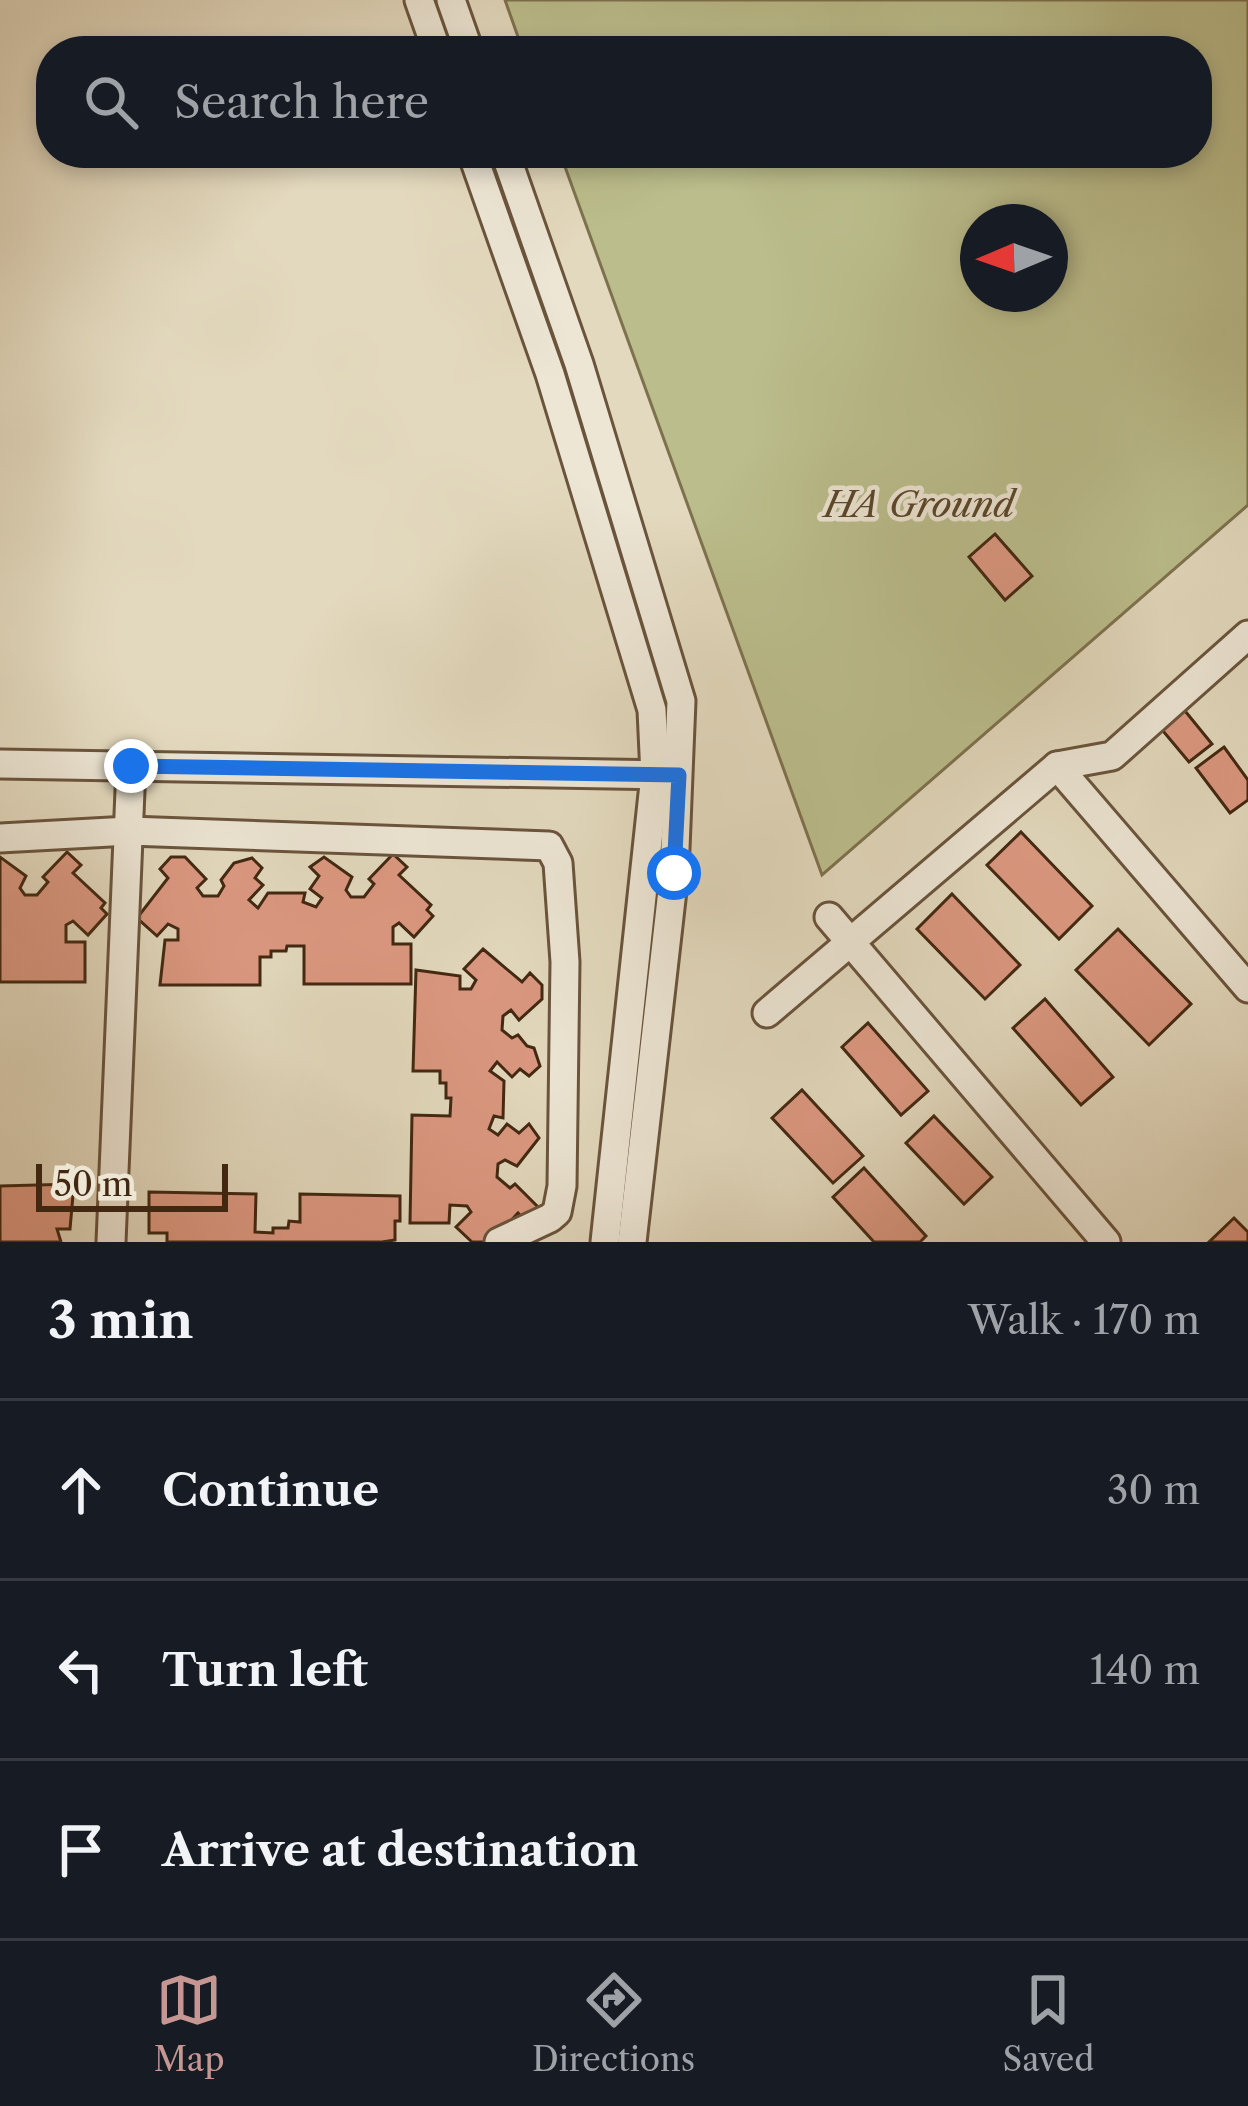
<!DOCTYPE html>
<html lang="en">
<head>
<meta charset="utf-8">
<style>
	:root { --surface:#171b24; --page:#242831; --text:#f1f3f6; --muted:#9ea1a6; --line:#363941; --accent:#c59692 }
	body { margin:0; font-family:"Libre Caslon Text",serif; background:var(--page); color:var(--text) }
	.compass { position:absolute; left:960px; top:204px; width:108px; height:108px; border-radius:50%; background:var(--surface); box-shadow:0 6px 18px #0003; rotate:268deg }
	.scale { position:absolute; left:36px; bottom:30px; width:192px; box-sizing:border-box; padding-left:12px; border:6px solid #422811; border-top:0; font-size:33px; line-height:42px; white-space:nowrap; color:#422811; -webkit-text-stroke:9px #ede6d5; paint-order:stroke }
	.stop { position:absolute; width:36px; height:36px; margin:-27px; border:9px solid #1a73e8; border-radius:50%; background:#fff }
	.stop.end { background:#1a73e8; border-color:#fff; box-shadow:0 3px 12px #0008 }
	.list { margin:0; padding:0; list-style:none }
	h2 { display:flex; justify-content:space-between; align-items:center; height:156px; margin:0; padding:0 48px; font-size:51px }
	h2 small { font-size:39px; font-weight:400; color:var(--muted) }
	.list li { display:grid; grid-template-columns:78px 1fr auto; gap:36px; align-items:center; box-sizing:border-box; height:180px; padding:0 48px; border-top:3px solid var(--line) }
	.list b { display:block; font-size:45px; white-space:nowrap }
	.list em { font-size:39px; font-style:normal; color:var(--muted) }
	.icon { flex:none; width:66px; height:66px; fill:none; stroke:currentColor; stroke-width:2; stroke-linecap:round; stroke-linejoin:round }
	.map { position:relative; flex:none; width:1248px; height:1242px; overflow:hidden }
	.search { position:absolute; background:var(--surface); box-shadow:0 6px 18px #0003; left:36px; right:36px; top:36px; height:132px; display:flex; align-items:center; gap:30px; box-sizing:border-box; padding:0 42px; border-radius:48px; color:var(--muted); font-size:45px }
	.sheet { height:696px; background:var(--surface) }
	nav { display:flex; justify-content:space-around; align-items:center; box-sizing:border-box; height:168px; border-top:3px solid var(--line); background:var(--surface); font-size:33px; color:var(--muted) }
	nav a { display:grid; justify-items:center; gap:6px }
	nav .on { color:var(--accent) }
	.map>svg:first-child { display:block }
</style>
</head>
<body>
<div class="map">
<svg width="1248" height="1242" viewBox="0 0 1248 1242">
	<rect width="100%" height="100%" fill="#e3d9be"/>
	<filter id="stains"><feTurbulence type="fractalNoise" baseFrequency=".00167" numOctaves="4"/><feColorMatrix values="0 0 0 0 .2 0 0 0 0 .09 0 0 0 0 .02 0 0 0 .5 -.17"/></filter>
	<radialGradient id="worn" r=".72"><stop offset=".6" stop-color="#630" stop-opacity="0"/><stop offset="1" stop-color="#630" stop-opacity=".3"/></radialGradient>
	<path fill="#bbbd8c" stroke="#7e724e" stroke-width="3" fill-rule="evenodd" d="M505,0h743v505l-426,370 -262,-722h637v-102h-674zM978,222h72v72h-72z"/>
	<g fill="#dc9881" stroke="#422811" stroke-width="3">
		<path d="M995,534l37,42 -27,24 -36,-43z"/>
		<path d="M1181,706l31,38 -23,18 -31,-37z"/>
		<path d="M1224,747l24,33v20l-18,13 -34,-45z"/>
		<path d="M1021,832l71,74 -33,33 -72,-74z"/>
		<path d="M67,852l14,13 -8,8 32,30 -4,5 6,6 -19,21 -15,-14 -7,4v17h19v40h-85v-125l26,19 -6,12 5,7h12l11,-13 -5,-5z"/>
		<path d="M393,854l14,13 -8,8 32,30 -4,5 6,6 -19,21 -15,-14 -6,4v17h18v40h-107v-38h-17l-1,5h-15v6h-11v28h-100l5,-45h13v-11l-10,-5 -11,12 -20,-18 31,-40 -8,-9 11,-12h14l21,22 -9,9 6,8h15l6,-10 -3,-6 13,-17 18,-5 10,10 -7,10 8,7 -14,15 9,8 10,-15h37l-2,9 13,5 6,-9 -12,-9 9,-13 -9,-9 14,-10 28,20 -6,13 5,7h13l10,-13 -5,-5z"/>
		<path d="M952,894l68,71 -35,34 -68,-70z"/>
		<path d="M1118,929l73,75 -42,41 -73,-75z"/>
		<path d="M483,949l39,33 8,-9 12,12v14l-23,21 -8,-10 -8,6 -1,14 10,8 6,-3 9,11 7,2 6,18 -11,10 -9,-7 -8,8 -15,-15 -7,9 14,10 -1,37 -9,-2 -5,13 9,6 9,-11 12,9 10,-9 10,14 -22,28 -12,-6 -7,4 -1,13 13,11 5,-4 25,25 -14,13 -8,-9 -27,29h-19l-16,-15 15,-15 -4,-6 -17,-1 -1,18h-39l2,-108 38,1 1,-18h-5v-15h-6v-12h-27l3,-101 44,6v13h11l5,-9 -12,-11z"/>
		<path d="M1045,999l68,78 -32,28 -68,-77z"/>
		<path d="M868,1023l60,68 -27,24 -59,-68z"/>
		<path d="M802,1090l61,66 -30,27 -61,-65z"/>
		<path d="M934,1116l58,61 -28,27 -58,-61z"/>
		<path d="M864,1168l62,68 -6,6h-46l-41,-45z"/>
		<path d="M74,1184l-4,45h-13l4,13h-61v-56z"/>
		<path d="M149,1192l107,2 -1,38 18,1v-5h15l1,-7 11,1v-28l100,2v25h-5v19l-13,2h-215v-9h-18z"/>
		<path d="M1234,1218l14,14v10h-39z"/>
	</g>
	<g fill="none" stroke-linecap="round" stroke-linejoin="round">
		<defs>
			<g id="minor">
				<path d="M419,0l18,51"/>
				<path d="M451,0l18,51"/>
				<path d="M472,153l78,221 102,336 3,65 -50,467"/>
				<path d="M505,153l74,211 102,337 -7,172 -42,369"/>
				<path d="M0,764l669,11"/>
				<path d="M1057,766l191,222"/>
				<path d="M0,838l129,-7 420,15 9,17 7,99 -3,224 -5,26 -7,6 -51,24"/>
				<path d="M829,917l277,325"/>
				<path d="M767,1013l290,-247 55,-10 136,-121"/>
				<path d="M111,1242l20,-475"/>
			</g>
		</defs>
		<use href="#minor" stroke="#6a543c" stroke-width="33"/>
		<use href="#minor" stroke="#ede6d5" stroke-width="27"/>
	</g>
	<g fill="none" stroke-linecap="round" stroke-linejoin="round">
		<path stroke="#1a73e8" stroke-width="15" d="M131,766l548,9 -5,98"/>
	</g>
	<g text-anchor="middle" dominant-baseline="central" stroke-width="9" stroke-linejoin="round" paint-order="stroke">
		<g font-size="36" font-style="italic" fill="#5a462a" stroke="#ede6d5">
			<text x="919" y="504">HA Ground</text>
		</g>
	</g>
	<rect width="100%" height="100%" filter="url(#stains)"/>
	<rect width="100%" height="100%" fill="url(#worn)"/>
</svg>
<svg class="compass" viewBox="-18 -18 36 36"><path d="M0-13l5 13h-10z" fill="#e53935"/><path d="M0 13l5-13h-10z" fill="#9ea1a6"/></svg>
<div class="scale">50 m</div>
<div class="stop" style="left:674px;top:873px"></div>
<div class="stop end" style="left:131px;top:766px"></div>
<div class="search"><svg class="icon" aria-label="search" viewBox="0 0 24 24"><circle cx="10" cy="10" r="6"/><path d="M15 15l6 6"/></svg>Search here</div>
</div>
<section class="sheet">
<h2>3 min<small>Walk · 170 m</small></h2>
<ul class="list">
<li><svg class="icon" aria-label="ahead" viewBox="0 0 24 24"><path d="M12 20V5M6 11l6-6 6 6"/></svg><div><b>Continue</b></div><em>30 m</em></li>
<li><svg class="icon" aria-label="left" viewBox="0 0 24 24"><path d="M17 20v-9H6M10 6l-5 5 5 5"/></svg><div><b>Turn left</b></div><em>140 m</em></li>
<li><svg class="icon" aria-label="arrive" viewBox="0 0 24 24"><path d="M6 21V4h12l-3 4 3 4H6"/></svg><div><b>Arrive at destination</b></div></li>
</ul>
</section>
<nav>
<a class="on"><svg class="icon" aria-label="map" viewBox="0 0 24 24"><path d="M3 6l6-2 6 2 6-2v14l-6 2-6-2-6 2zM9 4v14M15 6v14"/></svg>Map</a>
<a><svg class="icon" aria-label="directions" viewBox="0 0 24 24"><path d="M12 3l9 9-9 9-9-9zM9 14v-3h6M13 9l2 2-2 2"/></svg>Directions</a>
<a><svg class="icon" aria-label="saved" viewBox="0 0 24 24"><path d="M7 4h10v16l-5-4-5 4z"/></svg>Saved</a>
</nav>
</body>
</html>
